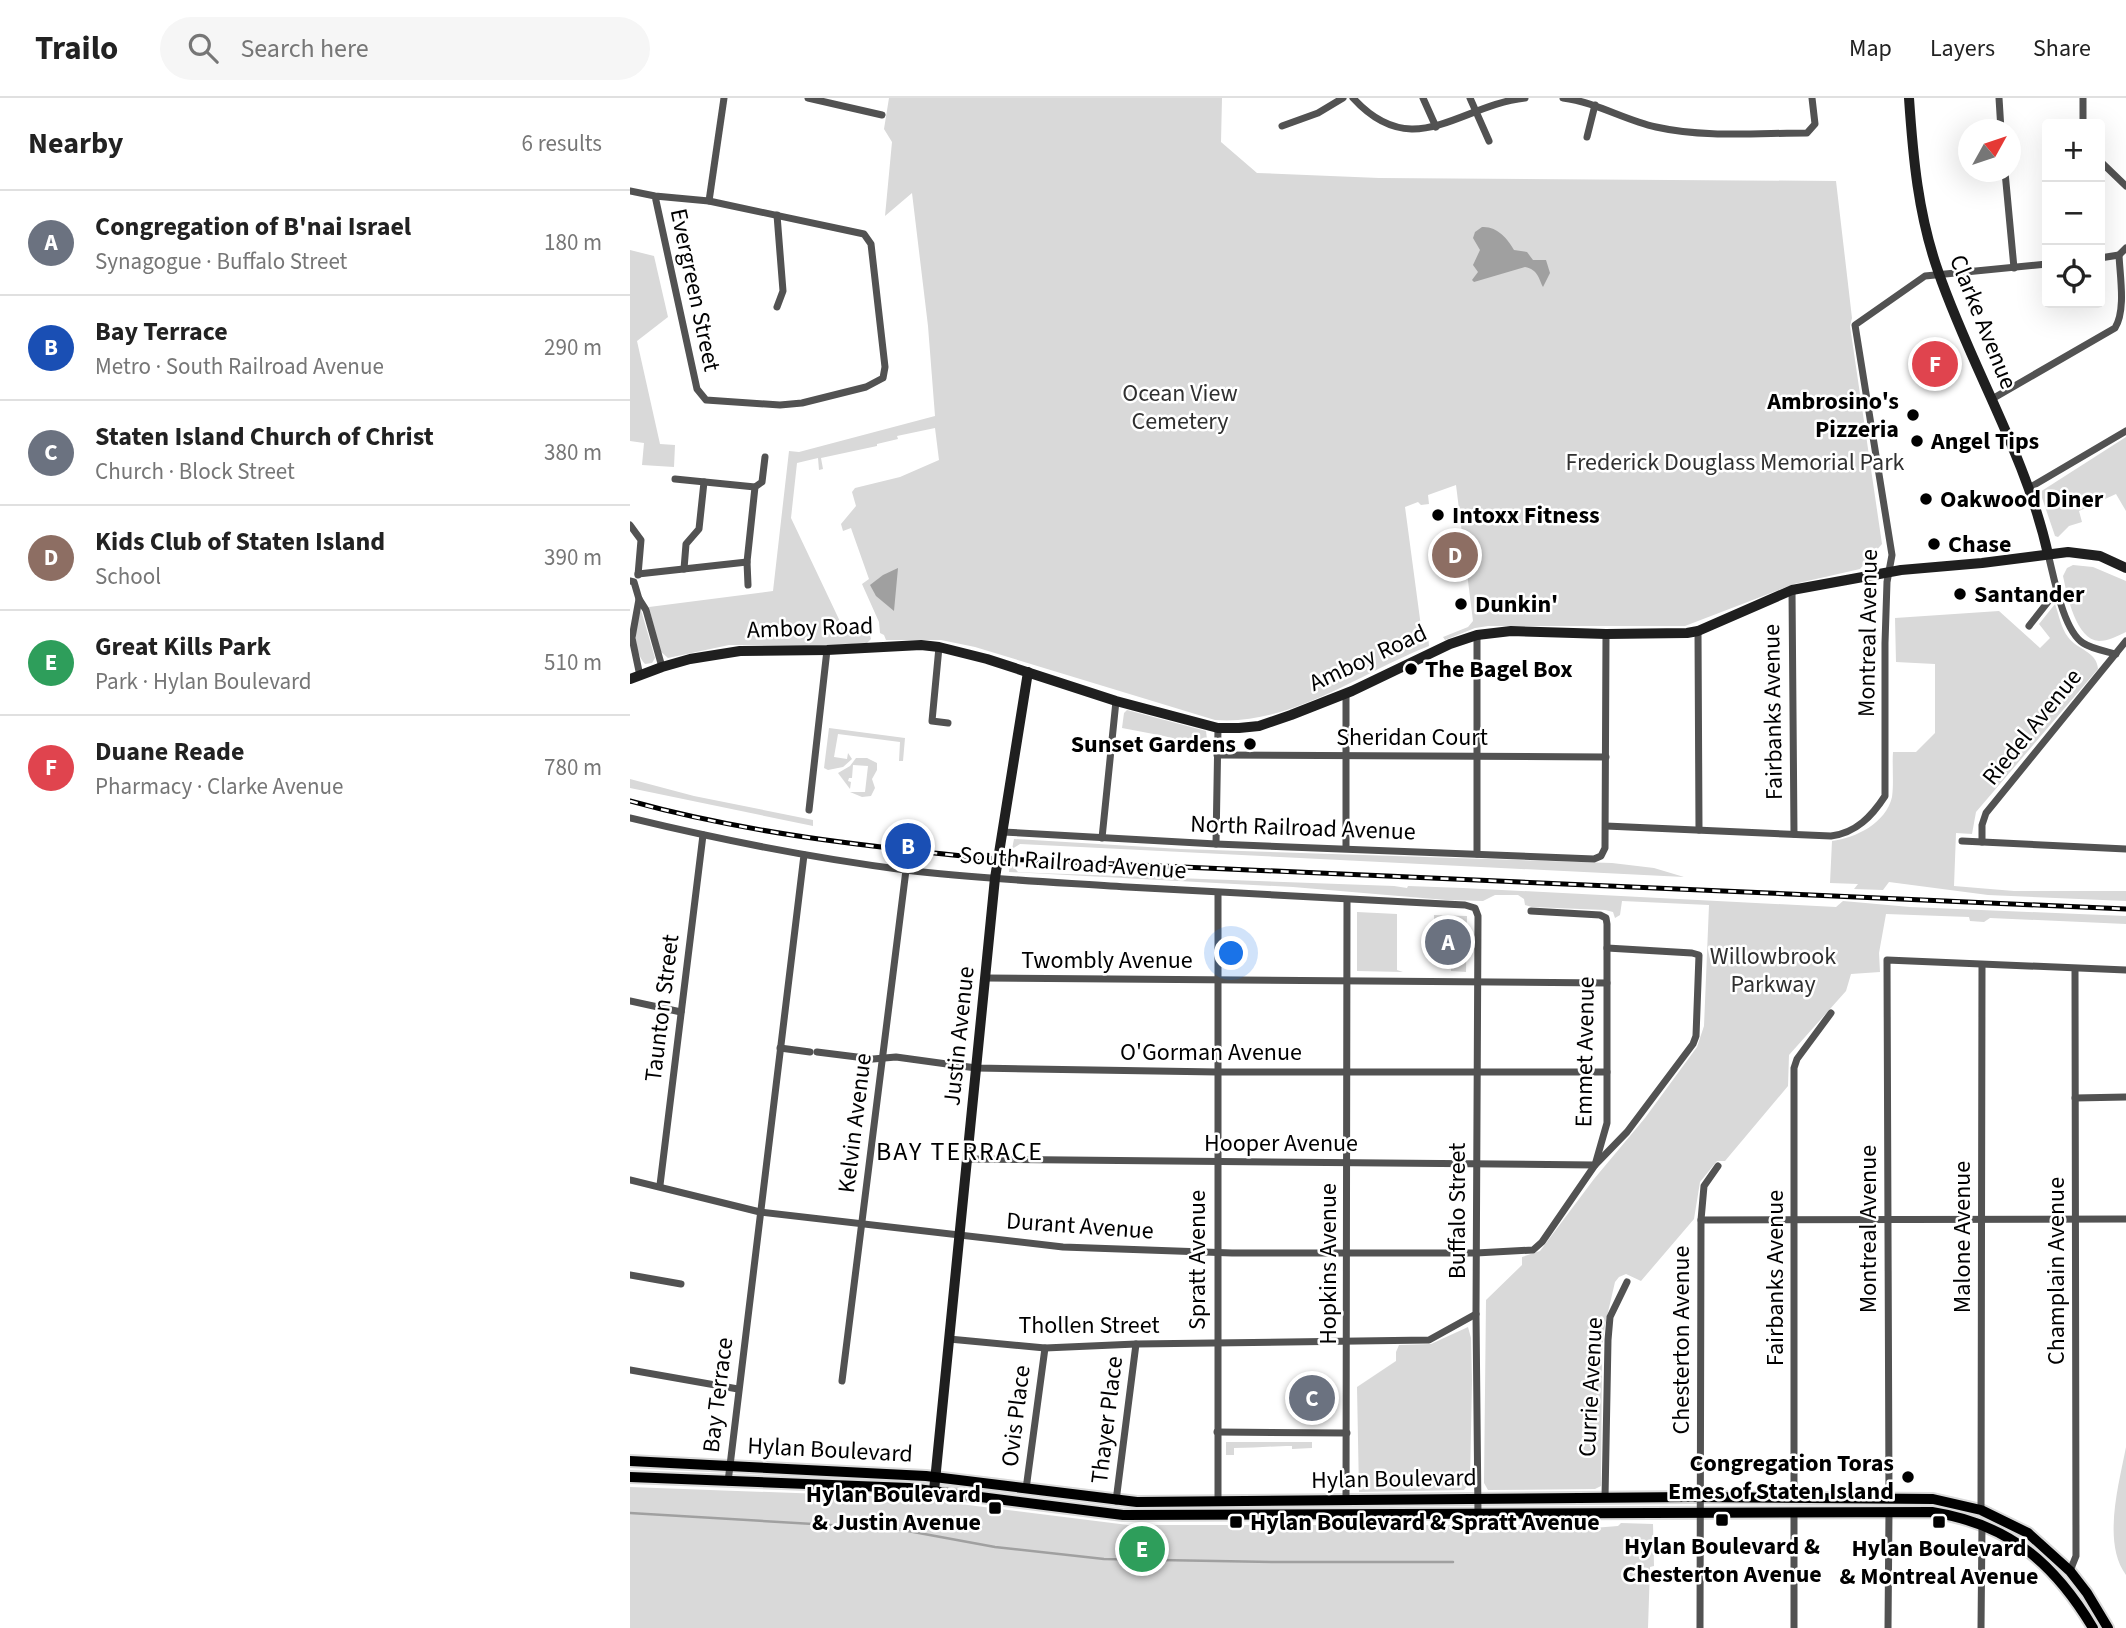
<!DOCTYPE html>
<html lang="en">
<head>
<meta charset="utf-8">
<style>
	:root { --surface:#fff; --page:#f6f6f6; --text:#222; --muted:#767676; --line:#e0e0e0; --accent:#000 }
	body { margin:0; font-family:"Source Sans 3",sans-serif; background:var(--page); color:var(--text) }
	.controls { position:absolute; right:21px; top:21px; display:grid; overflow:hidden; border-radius:7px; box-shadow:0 7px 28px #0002 }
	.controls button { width:63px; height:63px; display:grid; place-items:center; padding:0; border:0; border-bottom:2px solid var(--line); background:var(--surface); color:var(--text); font:35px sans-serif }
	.compass { position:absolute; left:1328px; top:21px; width:63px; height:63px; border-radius:50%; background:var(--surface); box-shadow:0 7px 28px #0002; rotate:50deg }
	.you { position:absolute; left:602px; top:856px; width:24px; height:24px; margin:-18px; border:5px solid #fff; border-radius:50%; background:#1a73e8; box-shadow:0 0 0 10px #1a73e833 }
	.badge { display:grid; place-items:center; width:46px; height:46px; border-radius:50%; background:var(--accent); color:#fff; font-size:23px; font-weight:700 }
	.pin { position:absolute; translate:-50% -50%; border:4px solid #fff; box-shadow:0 2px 7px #0006 }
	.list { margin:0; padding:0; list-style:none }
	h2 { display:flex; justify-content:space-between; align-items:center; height:91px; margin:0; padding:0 28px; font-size:30px }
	h2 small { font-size:23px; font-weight:400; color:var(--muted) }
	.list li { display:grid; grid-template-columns:46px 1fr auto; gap:21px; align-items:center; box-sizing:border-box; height:105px; padding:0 28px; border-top:2px solid var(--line) }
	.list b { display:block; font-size:26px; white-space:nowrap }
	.list p { margin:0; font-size:23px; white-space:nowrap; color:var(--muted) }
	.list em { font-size:23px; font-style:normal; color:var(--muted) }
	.icon { flex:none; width:38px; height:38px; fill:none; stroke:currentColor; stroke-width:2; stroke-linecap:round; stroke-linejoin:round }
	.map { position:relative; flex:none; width:1496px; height:1530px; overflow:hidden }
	header { display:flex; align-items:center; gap:42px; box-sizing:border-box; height:98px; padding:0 35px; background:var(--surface); border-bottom:2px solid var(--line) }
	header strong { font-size:33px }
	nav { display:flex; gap:38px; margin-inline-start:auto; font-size:24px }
	.search { width:490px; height:63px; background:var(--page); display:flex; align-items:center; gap:18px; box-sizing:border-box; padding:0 24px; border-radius:38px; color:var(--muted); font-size:26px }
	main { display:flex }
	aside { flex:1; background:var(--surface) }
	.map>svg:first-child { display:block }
</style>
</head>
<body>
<header>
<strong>Trailo</strong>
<div class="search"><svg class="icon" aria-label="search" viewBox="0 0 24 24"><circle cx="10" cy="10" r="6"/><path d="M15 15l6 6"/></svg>Search here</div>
<nav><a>Map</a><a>Layers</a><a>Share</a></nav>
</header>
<main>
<aside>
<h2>Nearby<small>6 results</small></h2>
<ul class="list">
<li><span class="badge" style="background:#6b7280">A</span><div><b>Congregation of B'nai Israel</b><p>Synagogue · Buffalo Street</p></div><em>180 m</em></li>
<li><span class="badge" style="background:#1a4fb4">B</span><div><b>Bay Terrace</b><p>Metro · South Railroad Avenue</p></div><em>290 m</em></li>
<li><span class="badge" style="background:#6b7280">C</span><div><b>Staten Island Church of Christ</b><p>Church · Block Street</p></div><em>380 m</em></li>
<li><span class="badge" style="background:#8d6e63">D</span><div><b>Kids Club of Staten Island</b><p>School</p></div><em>390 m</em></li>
<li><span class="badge" style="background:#2e9e5b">E</span><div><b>Great Kills Park</b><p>Park · Hylan Boulevard</p></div><em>510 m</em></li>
<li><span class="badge" style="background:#e0444e">F</span><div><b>Duane Reade</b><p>Pharmacy · Clarke Avenue</p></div><em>780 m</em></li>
</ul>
</aside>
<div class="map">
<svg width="1496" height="1530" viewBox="0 0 1496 1530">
	<rect width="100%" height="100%" fill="#fff"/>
	<g fill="#d9d9d9">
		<path d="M259,0h333l-1,44 36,31 122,5 457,3 16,137 -2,8 32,218 -22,25 -66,15 -109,42h-197l-13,2 -30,12 -2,-3 25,-10 5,-6 -17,-136 -28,10 1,9 -8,1 -3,-3 -13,5 17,127 6,1 1,11c-67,26 -139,80 -214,74l-240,-73 -34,-7h-55l-2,-5 -4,-2 -1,-11 -17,-38 7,-5 -17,-48 -1,-3 -8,3 -2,-7 15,-18 -4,-14 3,-4 45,-11 39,-17 -4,-32 -38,8 1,3 -21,5v2l-56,12 2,11 -4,1 -1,-12 -21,5 -6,55 54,114 24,-1 2,8 -4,4 -30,2h-108l-61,13 -8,-7 -11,-44 124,-16 16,-140 10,1 136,-36 -7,-90 -16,-133 -27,23 7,-74 -8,-13z"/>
		<path d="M0,152l24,6 14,61 -31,24 23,103 15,1 -1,22 -32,-2 2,-22 -14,-2z"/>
		<path d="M1496,339v74l-10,-17 -37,17 3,11 -13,4 -11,11 -3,-1 -15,-44z"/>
		<path d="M1443,467l20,2 33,14v51c-8,4 -18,9 -27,9 -23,-1 -32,-46 -36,-65l4,-8z"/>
		<path d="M1425,506c4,11 6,24 13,33 9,13 29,14 30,32l-122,143 -4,22 -16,-1 -2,53 60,5h112v10l-138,-6 -99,-13 -6,8 -29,-1 4,-5 -28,-1 2,-42c24,-3 54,-18 60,-44 2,-14 0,-31 1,-45h23l19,-19v-69l-39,-2 -1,-44 104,-7 41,37 10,-10 -11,-14z"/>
		<path d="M11,512l14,48 -3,5 -7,1c-12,-13 -11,-38 -4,-54z"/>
		<path d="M497,612l79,21 2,17 -44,-12 -42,-8 2,-15z"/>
		<path d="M199,630l76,10 -2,23h-4l1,-19 -62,-8 -4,23 13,2 1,-6 4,6 -9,8 -15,3 -4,-2z"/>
		<path d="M226,660h11l10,5v7l-5,9 3,9 -4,8 -9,1 -12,-5h15l3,-26 -15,-1 -1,13h-3l-1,3 3,1 -1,7 -12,-16 12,-7z"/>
		<path d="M0,681l64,17 119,24v6l-183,-38z"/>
		<path d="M384,741l167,10 431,14 42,5 30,9 -664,-33 -8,5z"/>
		<path d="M380,765l8,9 21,1 355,13 13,2 1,-2 55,2 373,19 7,-6 67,6 216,9v8l-136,-6 -6,4 -14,-1 -1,-4 -83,-3 -7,39 1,19 -29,2 -5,17 -57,64 -1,31 -63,75h-8l-17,21 -6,37 -53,62 -15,-7 -7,3 -4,5 -10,43 -3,26 -1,135 -6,3 -107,1 -4,-7 2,-183 36,-35v-8l18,-6 54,-72 51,-61 52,-71 7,-21 5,-121 -87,-4 -2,14 -5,3 -2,-6 -8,-2 -73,-3 -7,-2 -1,-6 -6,-4h-23l-12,6 -37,-1 -153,-13 -284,-15z"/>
		<path d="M727,814l40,2v56l6,2 -46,-1z"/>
		<path d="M804,817l33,1 -1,56 -15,-1v-9l10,-1v-38l-27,-1z"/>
		<path d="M838,1229l3,11 1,43 -2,100 -6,9 -105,2 -2,-105 39,-26v-9l3,-7 32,-1z"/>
		<path d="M596,1344h86v6l-20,1v-3c-21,0 -37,2 -58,2v7h-8z"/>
		<path d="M1496,1349v128c-24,-32 -7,-91 0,-128z"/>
		<path d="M0,1389l274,10 224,28h330c8,4 24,10 34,7 6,-2 10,-6 17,-7h82l2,3 25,-2 3,-3 32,1 1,42 -4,1 -2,61h-1018z"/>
	</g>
	<g fill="#a0a0a0">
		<path d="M852,129c15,-1 26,12 32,23l13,2 6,8h13l4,13 -7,14c-5,-10 -5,-17 -18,-20l-51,15 -2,-2 6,-8 -5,-7 7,-15 -7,-12 2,-6z"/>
		<path d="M268,470l-4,43 -18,-15 -6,-11 13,-10z"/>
	</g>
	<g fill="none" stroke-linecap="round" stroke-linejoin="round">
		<path stroke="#a0a0a0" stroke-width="2.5" d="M0,1415l267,16 98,18 109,12 170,3h179"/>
		<defs>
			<g id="primary">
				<path d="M0,1363l296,15 211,26 553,-5 243,2 48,11 47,23 42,38 17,22 21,35"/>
				<path d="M0,1379l279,11 214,27 809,-3c77,12 122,51 161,116"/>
			</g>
		</defs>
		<use href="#primary" stroke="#dbdbdb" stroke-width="14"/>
		<g stroke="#525252" stroke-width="7">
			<path d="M178,0l74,17"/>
			<path d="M723,0c60,66 107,7 172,0"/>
			<path d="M793,0l13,29"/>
			<path d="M840,0l19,43"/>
			<path d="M933,0c33,4 61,22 93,29 49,11 101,6 151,6l8,-9 -3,-26"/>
			<path d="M1369,0l2,32"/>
			<path d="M1453,26v-26"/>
			<path d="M652,28l36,-13 25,-15"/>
			<path d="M957,39l8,-32"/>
			<path d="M1470,63l26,25"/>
			<path d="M1375,74l9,96"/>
			<path d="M0,93l25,5 54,5 155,33 7,10 14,123 -2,11 -17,9 -64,16 -22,2 -74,-5 -9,-11 -42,-193"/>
			<path d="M79,103l15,-103"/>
			<path d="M147,117l6,76 -6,16"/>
			<path d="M1470,160l19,-3 7,-7"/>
			<path d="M1362,301l123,-71c11,-18 5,-51 4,-73"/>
			<path d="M45,381l80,8"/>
			<path d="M1399,390l97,-57"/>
			<path d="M0,427l11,15 -3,35"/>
			<path d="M1418,456c6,23 15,76 35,89 9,6 22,8 33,11"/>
			<path d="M54,471l2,-25 13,-15 5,-47"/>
			<path d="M8,476l109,-12"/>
			<path d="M0,483l4,1 5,17 7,11 16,57"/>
			<path d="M118,487l-1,-23 8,-75 7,-5 3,-25"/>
			<path d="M1162,492l2,244"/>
			<path d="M9,501l-7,39 8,38"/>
			<path d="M1399,528l29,-37"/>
			<path d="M1068,533l1,199"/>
			<path d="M309,549l-7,74 16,2"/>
			<path d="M716,596v154"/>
			<path d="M587,657l389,2"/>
			<path d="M179,712l18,-160"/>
			<path d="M0,720c91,22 182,40 275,52 74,9 148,12 222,17 112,7 225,13 338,18l10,3 3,8 -2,398 2,201"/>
			<path d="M976,728l225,10c25,-3 41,-20 54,-40v-153l2,-61 5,-27 -37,-230 70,-49 122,-12"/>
			<path d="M373,734l213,12 378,15 7,-3 4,-8 1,-214"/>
			<path d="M472,740l14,-137"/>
			<path d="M1332,743l164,8"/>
			<path d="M1352,744v-17l4,-12 140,-172"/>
			<path d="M586,746l2,-116"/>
			<path d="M847,756v-219"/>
			<path d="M356,880l621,5"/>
			<path d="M0,903l51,11"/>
			<path d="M150,950l30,4"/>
			<path d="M187,954l56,7 23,-2 80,11 241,4h390"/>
			<path d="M1445,1000l51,-1"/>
			<path d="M337,1061l628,6 32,-33 66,-88 3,-8 3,-81 -7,-2 -85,-5"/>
			<path d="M0,1082l130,32 303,35 169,6h244l57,-3 9,-8 53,-77 12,-42v-199l-1,-6 -6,-3 -69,-4"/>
			<path d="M30,1087l43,-350"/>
			<path d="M1071,1122l425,-1"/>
			<path d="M0,1177l51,9"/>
			<path d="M319,1241l96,9 91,-4 293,-4 47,-26"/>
			<path d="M0,1272l108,19"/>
			<path d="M212,1283l64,-511"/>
			<path d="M587,1334l130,1"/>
			<path d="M98,1384l76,-627"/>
			<path d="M396,1391l19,-141"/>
			<path d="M975,1400l3,-158 2,-23 17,-35"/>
			<path d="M1164,1400v-430l3,-9 34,-46"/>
			<path d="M1259,1400l-2,-538 239,10"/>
			<path d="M486,1403l20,-157"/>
			<path d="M716,1403l1,-601"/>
			<path d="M588,1404v-609"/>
			<path d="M1351,1412l1,-545"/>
			<path d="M1164,1415v115"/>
			<path d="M1440,1473l6,-15 -1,-587"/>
			<path d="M1070,1530l1,-408 3,-34 14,-20"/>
			<path d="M1258,1530l1,-117"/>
			<path d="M1351,1530l1,-103"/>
		</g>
		<g stroke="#1f1f1f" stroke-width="10">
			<path d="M1279,0c4,59 9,116 29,173 33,96 88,184 110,283"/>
			<path d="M0,581l32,-12 28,-8 50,-8 87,-1 94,-5 18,2 48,12 129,42 102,27h21l20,-2 32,-11 61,-24 98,-47 27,-9 34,-4 95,3 81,-1 11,-2 94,-41 109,-20 81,-7 86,-11 32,4 26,12"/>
			<path d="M304,1393l61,-613 33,-206"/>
		</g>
		<use href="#primary" stroke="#000" stroke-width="10"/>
		<defs>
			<path id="rail" d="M0,703c115,32 234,45 352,57l1144,51"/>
		</defs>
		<use href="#rail" stroke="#000" stroke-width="5"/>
		<use href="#rail" stroke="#fff" stroke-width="2.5" stroke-dasharray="8" stroke-linecap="butt"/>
	</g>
	<g fill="#000" stroke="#fff" stroke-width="2.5">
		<circle cx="1283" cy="317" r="7"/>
		<circle cx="1287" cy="343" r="7"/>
		<circle cx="1296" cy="401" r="7"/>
		<circle cx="808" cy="417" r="7"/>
		<circle cx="1304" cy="446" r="7"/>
		<circle cx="1330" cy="496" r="7"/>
		<circle cx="831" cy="506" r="7"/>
		<circle cx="781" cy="571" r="7"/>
		<circle cx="620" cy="646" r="7"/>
		<circle cx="1278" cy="1379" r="7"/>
		<rect x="358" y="1403" width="14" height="14" rx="3.5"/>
		<rect x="1085" y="1415" width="14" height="14" rx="3.5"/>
		<rect x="599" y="1417" width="14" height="14" rx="3.5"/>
		<rect x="1302" y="1417" width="14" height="14" rx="3.5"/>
	</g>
	<g text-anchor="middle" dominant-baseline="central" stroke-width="5" stroke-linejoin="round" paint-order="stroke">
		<g font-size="24" fill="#000" stroke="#fff">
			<text transform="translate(65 192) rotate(78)">Evergreen Street</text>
			<text transform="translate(1353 224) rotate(68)">Clarke Avenue</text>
			<text transform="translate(180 530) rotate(-2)">Amboy Road</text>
			<text transform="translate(1238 535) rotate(-89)">Montreal Avenue</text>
			<text transform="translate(738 560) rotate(-25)">Amboy Road</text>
			<text transform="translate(1143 614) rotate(-91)">Fairbanks Avenue</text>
			<text transform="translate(1402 629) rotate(-51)">Riedel Avenue</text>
			<text x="782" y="639">Sheridan Court</text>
			<text transform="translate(673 730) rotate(2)">North Railroad Avenue</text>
			<text transform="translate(443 765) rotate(4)">South Railroad Avenue</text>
			<text x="477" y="862">Twombly Avenue</text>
			<text transform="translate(32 910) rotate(-83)">Taunton Street</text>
			<text transform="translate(329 938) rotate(-84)">Justin Avenue</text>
			<text x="581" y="954">O'Gorman Avenue</text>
			<text transform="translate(955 954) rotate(-89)">Emmet Avenue</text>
			<text transform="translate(225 1025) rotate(-83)">Kelvin Avenue</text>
			<text x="651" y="1045">Hooper Avenue</text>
			<text transform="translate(827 1113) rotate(-90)">Buffalo Street</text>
			<text transform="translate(450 1128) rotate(4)">Durant Avenue</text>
			<text transform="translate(1238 1131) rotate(-90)">Montreal Avenue</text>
			<text transform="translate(1332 1139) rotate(-90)">Malone Avenue</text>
			<text transform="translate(567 1162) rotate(-90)">Spratt Avenue</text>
			<text transform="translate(698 1166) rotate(-90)">Hopkins Avenue</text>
			<text transform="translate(1426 1173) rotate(-90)">Champlain Avenue</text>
			<text transform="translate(1145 1180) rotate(-90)">Fairbanks Avenue</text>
			<text x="459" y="1227">Thollen Street</text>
			<text transform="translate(1051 1242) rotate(-90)">Chesterton Avenue</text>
			<text transform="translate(961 1289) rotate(-87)">Currie Avenue</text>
			<text transform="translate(88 1297) rotate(-83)">Bay Terrace</text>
			<text transform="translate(386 1318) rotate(-83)">Ovis Place</text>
			<text transform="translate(477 1322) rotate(-83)">Thayer Place</text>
			<text transform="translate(200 1352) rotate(3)">Hylan Boulevard</text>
			<text transform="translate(764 1381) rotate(-1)">Hylan Boulevard</text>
		</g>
		<g font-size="24" fill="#303030" stroke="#fff">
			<text x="550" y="295">Ocean View<tspan x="550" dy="28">Cemetery</tspan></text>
			<text x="1105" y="364">Frederick Douglass Memorial Park</text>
			<text x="1143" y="858">Willowbrook<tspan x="1143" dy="28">Parkway</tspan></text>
		</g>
		<g font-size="24" font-weight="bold" fill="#000" stroke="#fff" text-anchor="start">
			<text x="1269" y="303" text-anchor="end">Ambrosino's<tspan x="1269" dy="28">Pizzeria</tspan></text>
			<text x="1301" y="343">Angel Tips</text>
			<text x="1310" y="401">Oakwood Diner</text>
			<text x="822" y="417">Intoxx Fitness</text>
			<text x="1318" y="446">Chase</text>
			<text x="1344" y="496">Santander</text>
			<text x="845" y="506">Dunkin'</text>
			<text x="795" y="571">The Bagel Box</text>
			<text x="606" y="646" text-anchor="end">Sunset Gardens</text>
			<text x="1264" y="1365" text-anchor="end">Congregation Toras<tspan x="1264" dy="28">Emes of Staten Island</tspan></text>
			<text x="351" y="1396" text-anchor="end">Hylan Boulevard<tspan x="351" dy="28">&amp; Justin Avenue</tspan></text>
			<text x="620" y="1424">Hylan Boulevard &amp; Spratt Avenue</text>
			<text x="1092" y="1448" text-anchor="middle">Hylan Boulevard &amp;<tspan x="1092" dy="28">Chesterton Avenue</tspan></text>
			<text x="1309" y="1450" text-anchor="middle">Hylan Boulevard<tspan x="1309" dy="28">&amp; Montreal Avenue</tspan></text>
		</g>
		<g font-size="26" letter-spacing="2" fill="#000" stroke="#fff">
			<text x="330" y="1053">BAY TERRACE</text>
		</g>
	</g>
</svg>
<div class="controls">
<button>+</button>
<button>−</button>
<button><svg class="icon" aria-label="locate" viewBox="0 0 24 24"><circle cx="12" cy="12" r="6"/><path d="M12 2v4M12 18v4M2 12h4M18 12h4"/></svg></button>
</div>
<svg class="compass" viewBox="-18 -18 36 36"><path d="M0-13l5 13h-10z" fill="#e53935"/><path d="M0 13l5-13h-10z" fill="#767676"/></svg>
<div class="you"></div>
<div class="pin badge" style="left:818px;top:844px;background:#6b7280">A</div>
<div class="pin badge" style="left:278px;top:748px;background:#1a4fb4">B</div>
<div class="pin badge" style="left:682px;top:1300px;background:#6b7280">C</div>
<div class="pin badge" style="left:825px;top:457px;background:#8d6e63">D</div>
<div class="pin badge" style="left:512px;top:1451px;background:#2e9e5b">E</div>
<div class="pin badge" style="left:1305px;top:266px;background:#e0444e">F</div>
</div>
</main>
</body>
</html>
